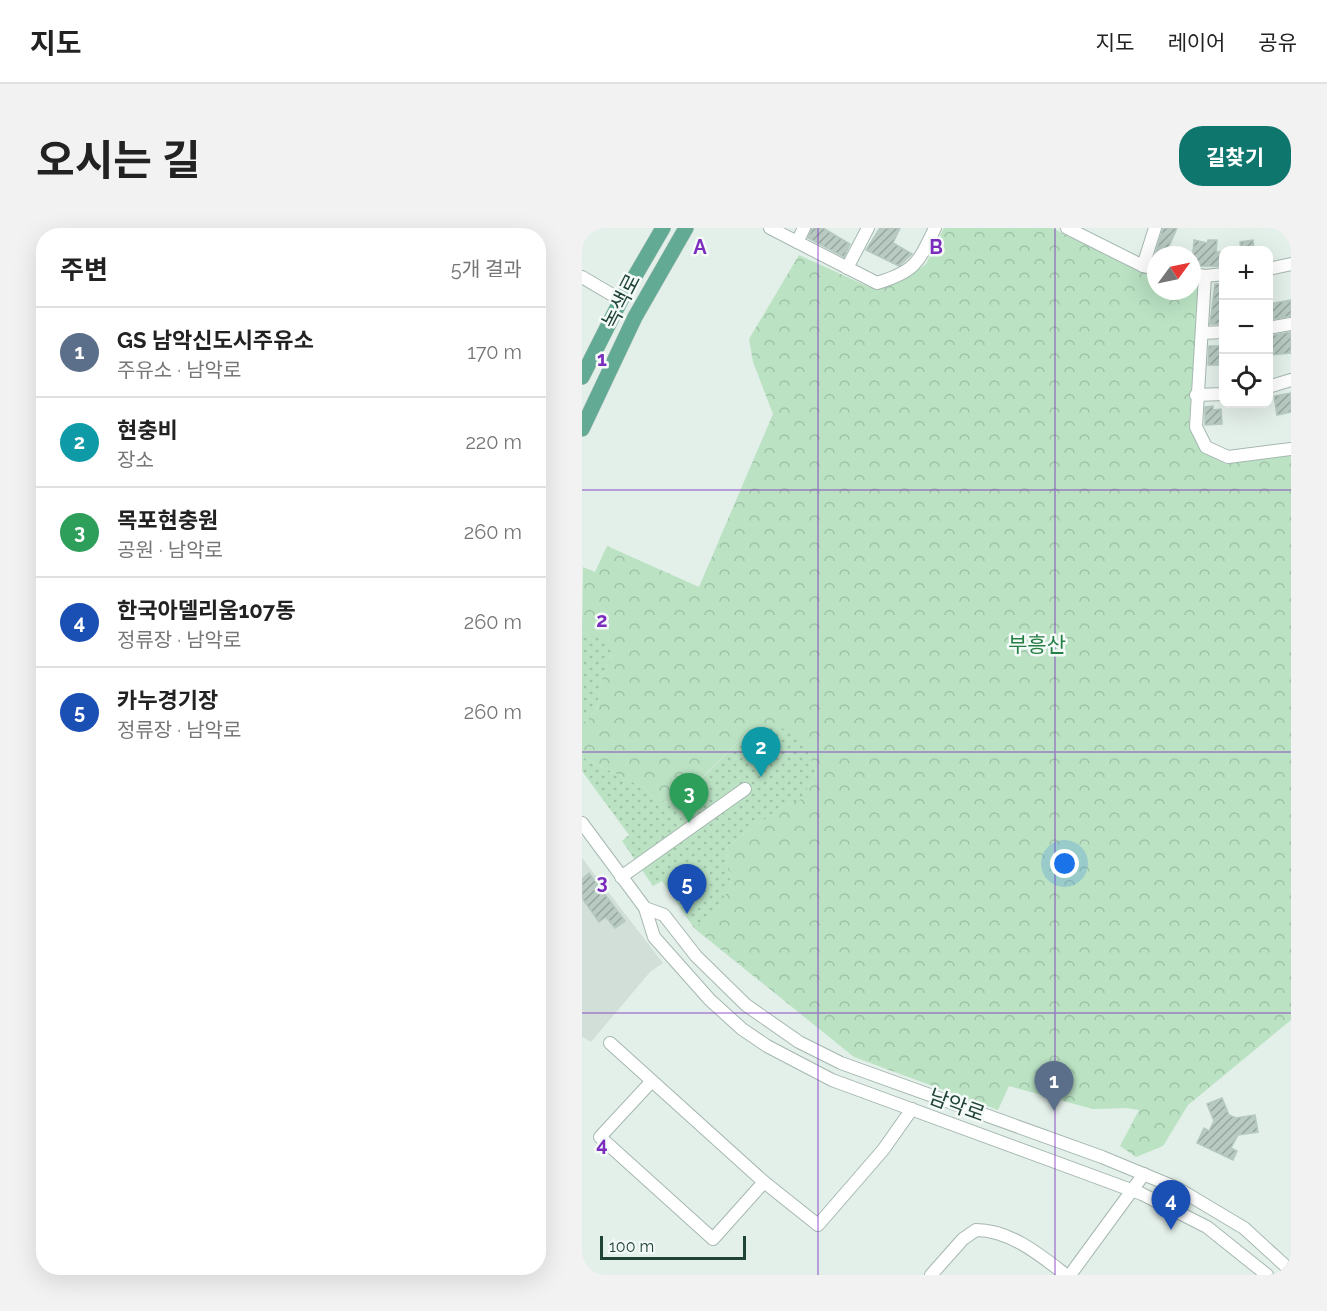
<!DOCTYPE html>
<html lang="ko">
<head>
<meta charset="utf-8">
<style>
	:root { --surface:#fff; --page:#f2f2f2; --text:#222; --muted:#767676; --line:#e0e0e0; --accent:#0f766e }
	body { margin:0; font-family:Raleway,"Noto Sans KR",sans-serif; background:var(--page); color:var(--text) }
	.controls { position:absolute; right:18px; top:18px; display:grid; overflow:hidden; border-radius:12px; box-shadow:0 6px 24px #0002 }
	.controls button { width:54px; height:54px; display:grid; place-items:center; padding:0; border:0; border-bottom:2px solid var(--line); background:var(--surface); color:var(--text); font:30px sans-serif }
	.compass { position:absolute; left:565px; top:18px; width:54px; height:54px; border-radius:50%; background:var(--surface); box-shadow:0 6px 24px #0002; rotate:57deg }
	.scale { position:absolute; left:18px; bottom:15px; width:146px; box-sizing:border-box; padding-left:6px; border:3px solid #204338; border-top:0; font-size:16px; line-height:21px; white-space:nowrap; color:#204338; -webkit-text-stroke:4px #f4faf7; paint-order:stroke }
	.you { position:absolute; left:483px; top:636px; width:21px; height:21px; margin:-15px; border:4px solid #fff; border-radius:50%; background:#1a73e8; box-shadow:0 0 0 9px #1a73e833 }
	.badge { display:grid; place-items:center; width:39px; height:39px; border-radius:50%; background:var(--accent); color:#fff; font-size:20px; font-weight:700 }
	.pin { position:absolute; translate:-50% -50px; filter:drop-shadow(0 2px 3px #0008) }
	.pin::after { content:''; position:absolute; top:32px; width:21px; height:18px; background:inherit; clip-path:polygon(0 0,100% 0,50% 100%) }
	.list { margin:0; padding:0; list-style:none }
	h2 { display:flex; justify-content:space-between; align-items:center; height:78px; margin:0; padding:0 24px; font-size:26px }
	h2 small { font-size:20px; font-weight:400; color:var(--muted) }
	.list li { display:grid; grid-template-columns:39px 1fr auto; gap:18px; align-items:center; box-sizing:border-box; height:90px; padding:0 24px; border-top:2px solid var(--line) }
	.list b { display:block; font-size:22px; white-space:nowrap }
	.list p { margin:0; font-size:20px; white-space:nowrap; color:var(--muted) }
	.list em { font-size:20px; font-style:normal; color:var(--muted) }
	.icon { flex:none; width:33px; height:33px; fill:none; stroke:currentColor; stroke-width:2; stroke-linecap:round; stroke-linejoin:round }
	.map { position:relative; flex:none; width:709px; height:1047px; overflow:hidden; border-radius:24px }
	header { display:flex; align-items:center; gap:36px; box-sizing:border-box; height:84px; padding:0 30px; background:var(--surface); border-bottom:2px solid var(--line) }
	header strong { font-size:28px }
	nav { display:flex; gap:33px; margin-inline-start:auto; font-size:21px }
	.intro { display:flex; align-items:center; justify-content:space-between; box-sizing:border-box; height:144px; padding:0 36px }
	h1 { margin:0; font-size:42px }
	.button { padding:15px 27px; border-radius:24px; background:var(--accent); color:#fff; font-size:21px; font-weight:700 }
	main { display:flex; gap:36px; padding:0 36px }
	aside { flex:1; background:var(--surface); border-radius:24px; box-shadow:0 6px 24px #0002 }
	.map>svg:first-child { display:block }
</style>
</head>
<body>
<header>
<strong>지도</strong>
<nav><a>지도</a><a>레이어</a><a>공유</a></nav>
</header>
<div class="intro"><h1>오시는 길</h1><a class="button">길찾기</a></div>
<main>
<aside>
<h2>주변<small>5개 결과</small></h2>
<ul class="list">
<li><span class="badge" style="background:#5c6f8a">1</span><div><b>GS 남악신도시주유소</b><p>주유소 · 남악로</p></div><em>170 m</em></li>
<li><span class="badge" style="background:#0f9aa8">2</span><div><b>현충비</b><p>장소</p></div><em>220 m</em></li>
<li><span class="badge" style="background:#2e9e5b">3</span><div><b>목포현충원</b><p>공원 · 남악로</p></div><em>260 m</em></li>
<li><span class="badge" style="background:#1a4fb4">4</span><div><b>한국아델리움107동</b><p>정류장 · 남악로</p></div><em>260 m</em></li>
<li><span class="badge" style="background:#1a4fb4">5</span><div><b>카누경기장</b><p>정류장 · 남악로</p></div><em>260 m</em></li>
</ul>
</aside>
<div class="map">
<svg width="709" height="1047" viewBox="0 0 709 1047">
	<defs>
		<pattern id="forest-crowns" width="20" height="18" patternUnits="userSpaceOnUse" patternTransform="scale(1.5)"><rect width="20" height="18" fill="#bae2c3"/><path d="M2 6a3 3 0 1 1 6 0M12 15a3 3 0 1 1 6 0" fill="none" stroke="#a0c3a8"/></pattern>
		<pattern id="park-dots" width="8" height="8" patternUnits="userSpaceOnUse" patternTransform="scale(1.5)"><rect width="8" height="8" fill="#bae2c3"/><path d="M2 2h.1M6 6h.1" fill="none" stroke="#a0c3a8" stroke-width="1.8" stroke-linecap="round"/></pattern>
		<pattern id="building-hatch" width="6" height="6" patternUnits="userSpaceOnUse" patternTransform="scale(1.5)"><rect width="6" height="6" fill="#b8cac2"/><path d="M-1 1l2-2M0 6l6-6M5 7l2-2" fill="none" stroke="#95a69f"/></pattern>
	</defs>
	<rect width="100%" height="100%" fill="#e3efe9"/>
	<path fill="#d1dfd8" d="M0,630l81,105 -13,9 -59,70 -9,-5z"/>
	<path fill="url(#forest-crowns)" d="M362,0h108l88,44 16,2v17h36v-12l7,1 -10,147 12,23 25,14 65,-12v568l-103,85 -25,41 -27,11 -16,-11 19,-36 -12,-2 -34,1 -84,-23 -11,24 -144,-53 -160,-129 21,-17 16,-26 -5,-26 2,-13 48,-35 25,-12 15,-25 -13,-34 -56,-7 -64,63 -17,7 -15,-7 -5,-7 -64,-32v-30l15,-19 6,-34 9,-19 -21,-19 -9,-4 1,-65 12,5 12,-26 92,41 74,-173 -20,-52 -4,-23 50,-84 70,32 33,-6 24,-17z"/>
	<g fill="url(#park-dots)">
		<path d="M0,404l9,4 14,-1 7,20 -9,19 -6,34 -15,19z"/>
		<path d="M189,494l32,18 13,34 -15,25 -25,12 -48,35 -2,13 5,26 -16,27 -21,16 -32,-47 -9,5 -31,-45 7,-6 -47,-64v-14l64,32 5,7 15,7 18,-7 63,-63z"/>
	</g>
	<g fill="url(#building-hatch)" stroke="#b5c9c0" stroke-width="1.5">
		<path d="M230,0h11l27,16 -6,13 -36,-19z"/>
		<path d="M298,0h20l-7,15 19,11 -13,12 -33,-16z"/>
		<path d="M581,0h14l-12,27h-10z"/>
		<path d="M612,12l13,3 1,-3h9l-1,12h6l-1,14h-29z"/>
		<path d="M671,12l1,10h-13l-1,-8z"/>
		<path d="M633,56h9v40h-14z"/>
		<path d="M709,72v16l-22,4v-16z"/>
		<path d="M709,104v21l-22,2v-19z"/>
		<path d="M627,118h11v19h-12z"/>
		<path d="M709,165v19l-14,3 -3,-19z"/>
		<path d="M631,178v4l8,-1 1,15 -17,1v-18z"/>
		<path d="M7,645l36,48 -10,7 -9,-11 -7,5 -17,-24v-19z"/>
		<path d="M640,870l7,17 7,3 19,-3 3,17 -20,3 -7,13 6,3 -4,9 -36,-17 7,-15 5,3 5,-10 -7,-17z"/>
	</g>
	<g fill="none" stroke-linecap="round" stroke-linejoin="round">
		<defs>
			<g id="minor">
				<path d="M188,0l107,55c39,-12 41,-20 58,-55"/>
				<path d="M485,0l76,38 12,-38"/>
				<path d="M215,14l7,-14"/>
				<path d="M561,38l13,3"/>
				<path d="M265,40l21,-40"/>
				<path d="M686,41l23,-5"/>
				<path d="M610,46l13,2 -9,151 10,20 22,10 63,-8"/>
				<path d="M623,48l19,-2"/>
				<path d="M0,49l39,23"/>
				<path d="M686,100l23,-4"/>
				<path d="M620,105l22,-1"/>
				<path d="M686,159l23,-7"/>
				<path d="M614,167l28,-1"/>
				<path d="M0,595l63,85 9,29 56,63 32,29 25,17 65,34 310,114 65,33 60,48"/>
				<path d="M39,649l124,-88"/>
				<path d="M63,680l19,7 32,41 50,49 53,37 42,21 261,94 75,31 67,40 47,43"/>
				<path d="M28,815l154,139 54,43 65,-75 29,-41"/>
				<path d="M69,854l-51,55 113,102 51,-57"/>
				<path d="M349,1047l32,-36 13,-9c34,0 64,25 90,45"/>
				<path d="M488,1047l74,-101"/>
			</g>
			<g id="major">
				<path d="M0,149l39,-77 42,-72"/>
				<path d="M0,201l53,-112 51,-89"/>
			</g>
		</defs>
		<use href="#minor" stroke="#a5b8b0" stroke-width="14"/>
		<use href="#major" stroke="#c1cac7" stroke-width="16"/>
		<use href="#minor" stroke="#fff" stroke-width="12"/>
		<use href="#major" stroke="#62aa94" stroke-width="15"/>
	</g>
	<path fill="none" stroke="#7b2cbf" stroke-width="1.5" stroke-opacity="0.55" d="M236,0v1047M473,0v1047M0,262h709M0,524h709M0,785h709"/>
	<g text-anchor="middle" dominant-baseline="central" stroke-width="5" stroke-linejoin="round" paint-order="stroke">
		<g font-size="21" fill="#204338" stroke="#f4faf7">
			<text transform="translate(39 73) rotate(-63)">녹색로</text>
			<text transform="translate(375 877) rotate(20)">남악로</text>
		</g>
		<g font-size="21" fill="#257f44" stroke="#f4faf7">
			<text x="455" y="416">부흥산</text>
		</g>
	</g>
	<g font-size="20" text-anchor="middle" font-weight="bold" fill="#7b2cbf" stroke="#f4faf7" stroke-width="5" stroke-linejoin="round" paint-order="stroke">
		<text x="118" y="26">A</text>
		<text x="354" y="26">B</text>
		<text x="20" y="138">1</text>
		<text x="20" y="399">2</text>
		<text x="20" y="661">3</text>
		<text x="20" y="923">4</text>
	</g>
</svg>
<div class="controls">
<button>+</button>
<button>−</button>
<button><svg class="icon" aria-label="locate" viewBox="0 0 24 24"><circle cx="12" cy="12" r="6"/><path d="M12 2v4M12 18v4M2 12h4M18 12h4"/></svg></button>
</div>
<svg class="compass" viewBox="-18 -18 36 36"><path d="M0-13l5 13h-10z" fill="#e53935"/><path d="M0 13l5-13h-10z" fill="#767676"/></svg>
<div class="scale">100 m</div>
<div class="you"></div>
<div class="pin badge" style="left:472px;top:883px;background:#5c6f8a">1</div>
<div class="pin badge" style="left:179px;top:549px;background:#0f9aa8">2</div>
<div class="pin badge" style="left:107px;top:595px;background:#2e9e5b">3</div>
<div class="pin badge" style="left:589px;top:1002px;background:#1a4fb4">4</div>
<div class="pin badge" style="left:105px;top:686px;background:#1a4fb4">5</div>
</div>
</main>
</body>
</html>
